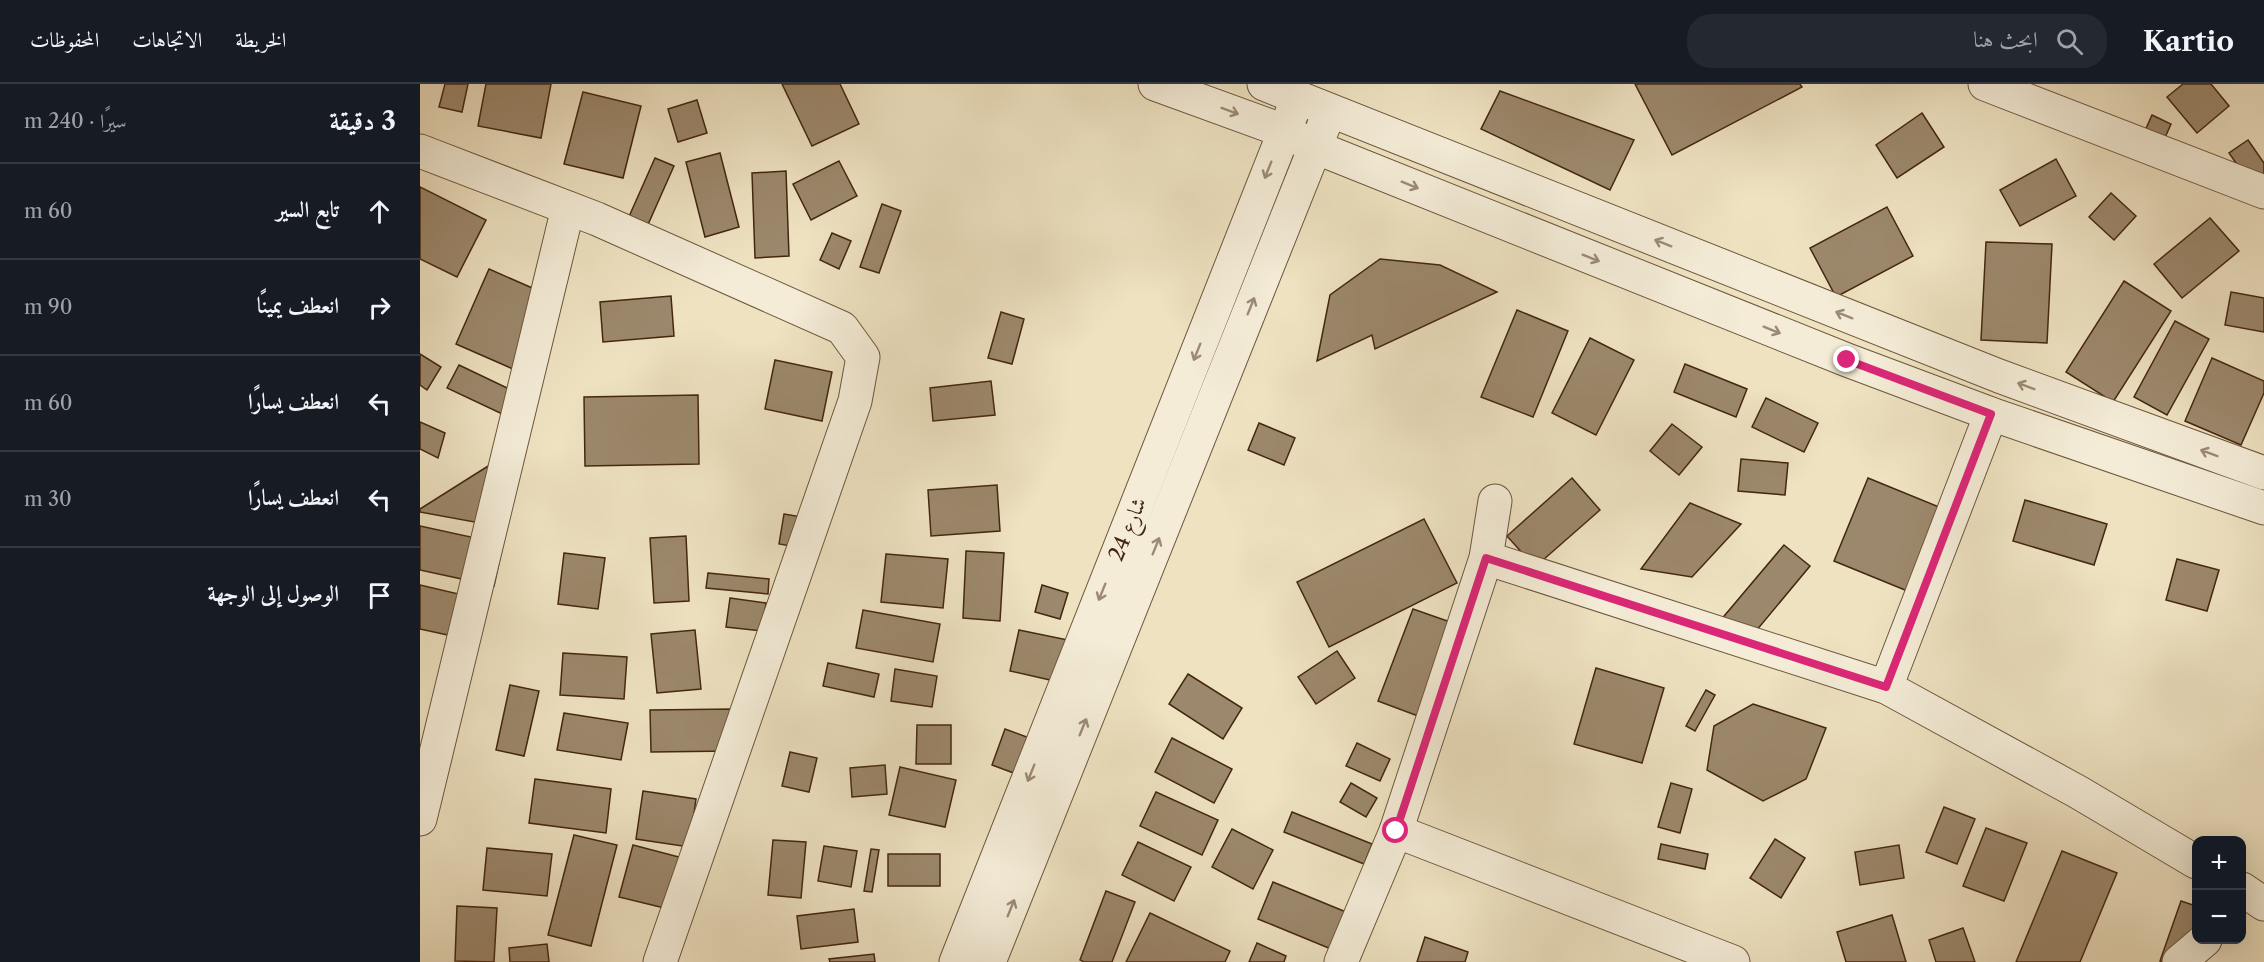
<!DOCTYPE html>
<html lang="ar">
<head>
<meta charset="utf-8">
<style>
	:root { --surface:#171b24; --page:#242831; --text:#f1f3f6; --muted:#9ea1a6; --line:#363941 }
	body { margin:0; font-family:"Libre Caslon Text",Amiri,serif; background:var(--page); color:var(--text); direction:rtl }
	.controls { position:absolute; right:18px; bottom:18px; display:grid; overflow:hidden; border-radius:12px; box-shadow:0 6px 24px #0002 }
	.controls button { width:54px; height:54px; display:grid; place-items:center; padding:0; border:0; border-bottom:2px solid var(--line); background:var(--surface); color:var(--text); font:30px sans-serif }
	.stop { position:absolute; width:18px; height:18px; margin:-14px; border:4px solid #db2777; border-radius:50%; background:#fff }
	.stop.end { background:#db2777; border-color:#fff; box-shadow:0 2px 6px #0008 }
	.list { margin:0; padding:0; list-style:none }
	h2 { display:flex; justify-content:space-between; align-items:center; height:78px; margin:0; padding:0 24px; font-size:26px }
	h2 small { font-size:20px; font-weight:400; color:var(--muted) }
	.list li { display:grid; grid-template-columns:39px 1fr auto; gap:18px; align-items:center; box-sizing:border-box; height:96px; padding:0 24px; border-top:2px solid var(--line) }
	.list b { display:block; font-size:22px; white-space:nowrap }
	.list em { font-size:20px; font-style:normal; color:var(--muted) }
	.icon { flex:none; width:33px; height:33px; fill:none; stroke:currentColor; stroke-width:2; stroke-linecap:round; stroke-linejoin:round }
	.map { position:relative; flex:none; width:1844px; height:878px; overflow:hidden; direction:ltr }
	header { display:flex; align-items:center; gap:36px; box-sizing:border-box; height:84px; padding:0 30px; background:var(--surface); border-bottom:2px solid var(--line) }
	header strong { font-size:28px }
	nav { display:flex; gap:33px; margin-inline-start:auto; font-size:21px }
	.search { width:420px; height:54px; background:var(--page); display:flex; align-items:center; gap:15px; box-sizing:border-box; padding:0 21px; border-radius:24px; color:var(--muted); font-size:22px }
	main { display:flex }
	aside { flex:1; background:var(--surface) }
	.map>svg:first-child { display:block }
</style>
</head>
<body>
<header>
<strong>Kartio</strong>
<div class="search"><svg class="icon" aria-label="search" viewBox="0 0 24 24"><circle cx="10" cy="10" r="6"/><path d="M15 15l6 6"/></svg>ابحث هنا</div>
<nav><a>الخريطة</a><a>الاتجاهات</a><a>المحفوظات</a></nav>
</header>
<main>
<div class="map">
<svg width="1844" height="878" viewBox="0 0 1844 878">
	<rect width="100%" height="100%" fill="#eee2c1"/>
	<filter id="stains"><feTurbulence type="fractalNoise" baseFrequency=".00333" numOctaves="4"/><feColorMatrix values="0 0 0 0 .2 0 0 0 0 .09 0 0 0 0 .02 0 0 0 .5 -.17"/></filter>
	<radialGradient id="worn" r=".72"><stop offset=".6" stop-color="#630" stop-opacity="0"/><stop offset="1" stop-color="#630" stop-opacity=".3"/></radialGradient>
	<g fill="#9c886c" stroke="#442710" stroke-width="1.5">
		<path d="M25,0h23l-6,28 -23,-5z"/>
		<path d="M66,0h65l-10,54 -63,-12z"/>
		<path d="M362,0h58l19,40 -47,22z"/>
		<path d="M1215,0h165l2,3 -130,68z"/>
		<path d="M1763,0h28l18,22 -32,27 -30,-36z"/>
		<path d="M1080,7l134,49 -24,50 -129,-61z"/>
		<path d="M163,8l58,14 -18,72 -59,-14z"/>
		<path d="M277,16l10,33 -29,9 -10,-33z"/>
		<path d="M1502,29l22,34 -47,31 -21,-33z"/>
		<path d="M1732,31l19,9 -8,18 -19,-9z"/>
		<path d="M1828,56l16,23v20l-10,6 -25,-36z"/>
		<path d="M300,69l19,74 -34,10 -19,-75z"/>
		<path d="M235,74l19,8 -28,63 -19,-8z"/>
		<path d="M1636,75l20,37 -56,30 -20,-36z"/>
		<path d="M419,77l18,35 -46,24 -18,-36z"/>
		<path d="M366,87l3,85 -34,2 -3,-85z"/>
		<path d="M0,103l66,33 -29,57 -37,-18z"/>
		<path d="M1691,109l25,23 -22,24 -25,-23z"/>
		<path d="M462,120l19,7 -22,62 -19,-6z"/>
		<path d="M1467,123l26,49 -77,41 -26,-49z"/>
		<path d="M1790,134l29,33 -57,47 -28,-34z"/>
		<path d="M412,149l19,8 -12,28 -19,-9z"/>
		<path d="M1566,158l66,2 -5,99 -66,-3z"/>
		<path d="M960,175l60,6 57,27 -122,57 -3,-14 -55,26 13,-66z"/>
		<path d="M69,185l57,25 -33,75 -57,-25z"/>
		<path d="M1704,197l47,30 -58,91 -47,-30z"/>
		<path d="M1811,208l33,6v34l-39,-7z"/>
		<path d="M251,212l3,40 -71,6 -3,-40z"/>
		<path d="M1097,226l51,21 -35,86 -52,-20z"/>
		<path d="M581,228l23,7 -12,45 -24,-6z"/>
		<path d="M1755,237l34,18 -42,76 -33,-18z"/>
		<path d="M1170,254l44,22 -38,75 -44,-22z"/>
		<path d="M0,270l21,13 -14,23 -7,-5z"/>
		<path d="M1792,274l52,23v12l-23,52 -56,-24z"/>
		<path d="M355,276l57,12 -10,49 -57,-12z"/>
		<path d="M1265,280l62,25 -11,28 -62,-25z"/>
		<path d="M39,281l67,32 -11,23 -68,-32z"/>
		<path d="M571,297l4,34 -62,6 -3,-33z"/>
		<path d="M278,311l1,69 -114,2 -1,-69z"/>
		<path d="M1346,314l52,25 -14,29 -52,-25z"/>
		<path d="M0,338l25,11 -7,25 -18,-9z"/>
		<path d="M839,339l36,15 -11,27 -36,-15z"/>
		<path d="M1252,340l30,23 -23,28 -29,-24z"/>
		<path d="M92,367l-16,75 -76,-14v-3z"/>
		<path d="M1321,375l47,4 -3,32 -47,-4z"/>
		<path d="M1152,394l28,32 -65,57 -28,-31z"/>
		<path d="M1448,394l93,38 -34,83 -93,-38z"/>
		<path d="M577,401l3,46 -69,5 -3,-46z"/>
		<path d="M1605,416l82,24 -13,41 -81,-24z"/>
		<path d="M1270,419l51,21 -49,53 -51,-8z"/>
		<path d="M364,430l24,4 -6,30 -23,-4z"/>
		<path d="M1004,435l33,64 -128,64 -32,-65z"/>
		<path d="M0,442l83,18 -9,42 -74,-16z"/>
		<path d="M266,452l3,65 -35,2 -4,-65z"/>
		<path d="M1364,461l26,21 -64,77 -26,-22z"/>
		<path d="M546,467l38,2 -4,68 -37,-3z"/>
		<path d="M144,469l41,5 -7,51 -40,-5z"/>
		<path d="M466,470l62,5 -5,49 -62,-6z"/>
		<path d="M1757,475l42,11 -12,41 -41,-11z"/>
		<path d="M288,489l61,6 -1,15 -62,-6z"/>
		<path d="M0,501l47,11 -10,41 -37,-8z"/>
		<path d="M622,501l26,8 -8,26 -25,-7z"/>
		<path d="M310,514l36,5 -4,28 -36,-4z"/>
		<path d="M993,525l40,14 -35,93 -40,-15z"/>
		<path d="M443,526l77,14 -7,38 -77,-14z"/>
		<path d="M275,546l6,59 -44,4 -6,-59z"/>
		<path d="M599,546l49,10 -9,42 -49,-11z"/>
		<path d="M917,567l18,27 -39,26 -18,-27z"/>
		<path d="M143,569l64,4 -3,42 -64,-4z"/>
		<path d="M408,579l51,11 -5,23 -51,-11z"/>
		<path d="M1176,584l68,20 -22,75 -68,-19z"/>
		<path d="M475,585l42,7 -5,31 -41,-6z"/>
		<path d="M768,590l54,34 -19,31 -54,-35z"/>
		<path d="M90,601l29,6 -15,65 -28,-6z"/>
		<path d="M1286,606l9,5 -20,36 -9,-5z"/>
		<path d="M1333,620l73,24 -20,51 -43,22 -56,-31 7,-44z"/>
		<path d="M313,625v42l-82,1 -1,-42z"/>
		<path d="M144,629l64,10 -7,37 -64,-10z"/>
		<path d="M497,641h34v39h-35z"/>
		<path d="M585,645l27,10 -13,36 -27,-10z"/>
		<path d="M752,654l60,31 -18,34 -59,-31z"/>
		<path d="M937,659l33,16 -10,22 -34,-15z"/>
		<path d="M370,668l27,6 -8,34 -27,-6z"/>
		<path d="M465,681l2,29 -35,3 -2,-29z"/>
		<path d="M480,683l56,13 -11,47 -56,-12z"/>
		<path d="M115,695l76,10 -5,44 -77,-10z"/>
		<path d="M931,699l26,15 -11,19 -26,-15z"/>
		<path d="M1251,699l21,6 -12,44 -22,-6z"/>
		<path d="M223,707l53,8 -7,48 -53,-8z"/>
		<path d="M736,708l62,28 -16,35 -62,-29z"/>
		<path d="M1524,723l31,12 -18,45 -31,-12z"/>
		<path d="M872,728l80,32 -8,20 -80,-32z"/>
		<path d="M1566,744l41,15 -23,58 -41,-15z"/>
		<path d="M812,745l41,21 -20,39 -41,-22z"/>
		<path d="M154,751l43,10 -26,101 -43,-11z"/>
		<path d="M1355,755l30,19 -24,40 -31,-20z"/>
		<path d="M353,756l33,2 -5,56 -33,-3z"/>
		<path d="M718,758l53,25 -17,34 -52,-26z"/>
		<path d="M1241,760l47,10 -3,15 -47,-10z"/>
		<path d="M213,761l65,17 -13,51 -66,-16z"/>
		<path d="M1479,761l5,33 -44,7 -5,-33z"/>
		<path d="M404,762l33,5 -6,36 -33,-6z"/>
		<path d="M67,764l65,6 -5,42 -64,-6z"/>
		<path d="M451,765l8,1 -7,42 -8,-1z"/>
		<path d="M1642,767l55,22 -37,89h-64z"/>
		<rect x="468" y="770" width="52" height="32"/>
		<path d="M853,798l73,30 -15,37 -73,-30z"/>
		<path d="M686,807l29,11 -23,60h-28l-4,-2z"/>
		<path d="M1761,817l15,5v14l-14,42h-19l-3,-1z"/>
		<path d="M37,822l40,2 -3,54 -39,-1z"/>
		<path d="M434,825l4,33 -57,7 -4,-33z"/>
		<path d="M730,829l80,38 -5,11h-99z"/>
		<path d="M1472,831l14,47h-60l-9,-30z"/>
		<path d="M1543,844l12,34h-39l-7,-22z"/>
		<path d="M1005,853l43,15 -3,10h-48z"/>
		<path d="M837,859l29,13 -2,6h-35z"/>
		<path d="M127,860l2,18h-39l-1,-14z"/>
		<path d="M454,870l1,8h-45l-1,-3z"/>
	</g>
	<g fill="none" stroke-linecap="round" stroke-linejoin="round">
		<defs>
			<g id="minor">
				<path d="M735,0l129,47 31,16 532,213 144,54 273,94"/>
				<path d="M844,0l735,292 265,97"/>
				<path d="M1565,0l279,108"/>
				<path d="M0,67l177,68 245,109 21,29 -8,44 -195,561"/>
				<path d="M1066,474l400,129 192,105 118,70"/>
				<path d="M1466,603l105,-273"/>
				<path d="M0,735l148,-611"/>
				<path d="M976,747l337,131"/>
				<path d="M1822,805l22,15"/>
				<path d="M536,878l337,-852"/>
				<path d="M569,878l335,-837"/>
				<path d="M921,878l55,-131 90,-273 9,-57"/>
				<path d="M1759,878l26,-22"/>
			</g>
		</defs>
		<use href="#minor" stroke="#6e563c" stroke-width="35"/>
		<use href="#minor" stroke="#f4ecd7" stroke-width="33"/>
	</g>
	<defs><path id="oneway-shaft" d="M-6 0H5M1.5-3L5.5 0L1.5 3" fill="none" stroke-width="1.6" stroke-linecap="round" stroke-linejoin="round" transform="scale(1.5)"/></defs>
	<g stroke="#9c8a74">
		<use href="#oneway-shaft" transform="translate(810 27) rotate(20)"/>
		<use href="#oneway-shaft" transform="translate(848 86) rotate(112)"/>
		<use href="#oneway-shaft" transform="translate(990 101) rotate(22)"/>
		<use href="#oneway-shaft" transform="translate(1243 159) rotate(-158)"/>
		<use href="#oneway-shaft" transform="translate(1171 174) rotate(22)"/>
		<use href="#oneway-shaft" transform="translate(831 222) rotate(-68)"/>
		<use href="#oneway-shaft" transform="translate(1424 231) rotate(-158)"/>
		<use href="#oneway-shaft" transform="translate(1352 246) rotate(22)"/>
		<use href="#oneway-shaft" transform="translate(777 268) rotate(112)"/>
		<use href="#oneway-shaft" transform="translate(1606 302) rotate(-160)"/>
		<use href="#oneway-shaft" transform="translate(1789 369) rotate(-160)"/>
		<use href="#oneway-shaft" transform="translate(736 462) rotate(-68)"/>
		<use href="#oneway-shaft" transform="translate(682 508) rotate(112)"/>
		<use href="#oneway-shaft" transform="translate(663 643) rotate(-68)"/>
		<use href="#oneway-shaft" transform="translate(611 689) rotate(112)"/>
		<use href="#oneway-shaft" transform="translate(591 824) rotate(-68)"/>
	</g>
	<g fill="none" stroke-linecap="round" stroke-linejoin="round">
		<path stroke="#db2777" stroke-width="8" d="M976,747l90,-273 400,129 105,-273 -144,-54"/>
	</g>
	<g text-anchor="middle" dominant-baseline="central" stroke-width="6" stroke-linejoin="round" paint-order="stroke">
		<g font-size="21" fill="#442710" stroke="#f4ecd7">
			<text transform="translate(707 445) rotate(-68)">شارع 24</text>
		</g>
	</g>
	<rect width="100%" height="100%" filter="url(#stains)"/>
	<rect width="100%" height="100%" fill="url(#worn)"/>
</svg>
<div class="controls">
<button>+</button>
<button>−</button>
</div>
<div class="stop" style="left:976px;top:747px"></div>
<div class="stop end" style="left:1427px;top:276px"></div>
</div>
<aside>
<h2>3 دقيقة<small>سيرًا · 240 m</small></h2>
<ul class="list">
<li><svg class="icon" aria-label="ahead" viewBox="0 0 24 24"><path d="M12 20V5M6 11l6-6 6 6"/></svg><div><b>تابع السير</b></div><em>60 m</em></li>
<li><svg class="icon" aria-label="right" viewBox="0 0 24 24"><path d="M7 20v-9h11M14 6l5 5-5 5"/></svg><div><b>انعطف يمينًا</b></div><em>90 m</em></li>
<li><svg class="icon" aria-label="left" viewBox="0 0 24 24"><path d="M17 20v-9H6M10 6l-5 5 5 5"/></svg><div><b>انعطف يسارًا</b></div><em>60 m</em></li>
<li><svg class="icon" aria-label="left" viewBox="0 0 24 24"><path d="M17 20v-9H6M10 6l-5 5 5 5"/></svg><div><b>انعطف يسارًا</b></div><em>30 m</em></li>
<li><svg class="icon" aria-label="arrive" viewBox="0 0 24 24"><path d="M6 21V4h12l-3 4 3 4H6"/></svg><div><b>الوصول إلى الوجهة</b></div></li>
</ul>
</aside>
</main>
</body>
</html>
